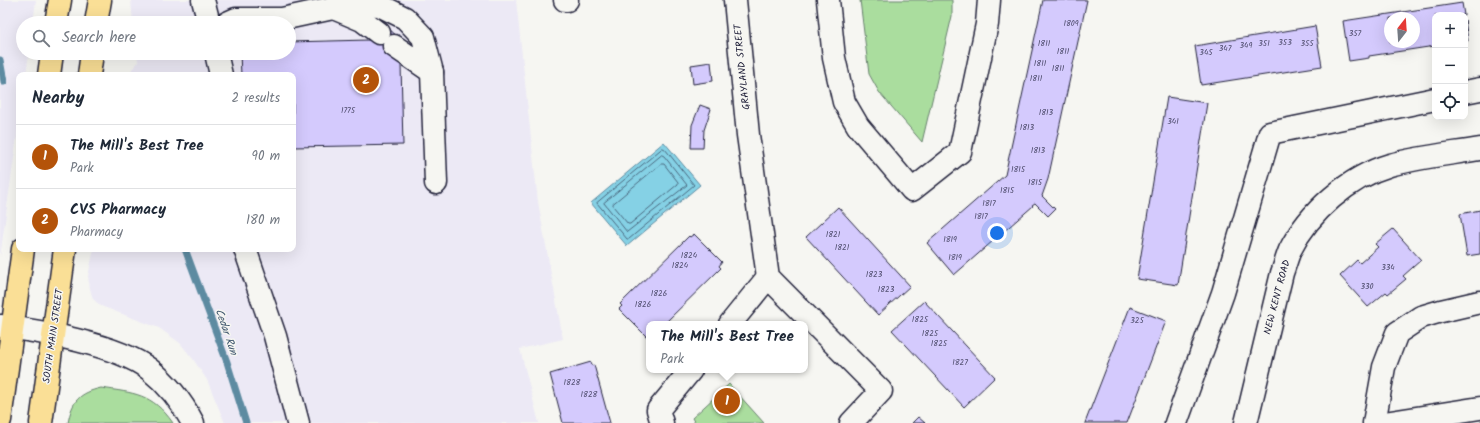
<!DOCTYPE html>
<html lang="en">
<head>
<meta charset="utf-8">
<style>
	:root { --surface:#fff; --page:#f6f6f7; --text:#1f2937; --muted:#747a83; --line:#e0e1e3; --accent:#b45309 }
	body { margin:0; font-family:Kalam,sans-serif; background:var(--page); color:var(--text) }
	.controls { position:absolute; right:12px; top:12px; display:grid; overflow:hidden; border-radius:8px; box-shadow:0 4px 16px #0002 }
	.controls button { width:36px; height:36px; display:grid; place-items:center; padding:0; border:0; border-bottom:1px solid var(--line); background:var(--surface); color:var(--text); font:20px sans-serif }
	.compass { position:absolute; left:1384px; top:12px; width:36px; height:36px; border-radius:50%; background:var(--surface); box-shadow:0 4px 16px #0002; rotate:17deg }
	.you { position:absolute; left:997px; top:233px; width:14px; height:14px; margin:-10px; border:3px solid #fff; border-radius:50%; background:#1a73e8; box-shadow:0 0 0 6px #1a73e833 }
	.badge { display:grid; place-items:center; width:26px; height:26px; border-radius:50%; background:var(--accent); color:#fff; font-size:13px; font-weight:700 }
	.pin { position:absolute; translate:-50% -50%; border:2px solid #fff; box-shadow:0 1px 4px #0006 }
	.popup { position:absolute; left:646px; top:321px; width:162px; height:52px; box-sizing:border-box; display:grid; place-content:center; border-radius:8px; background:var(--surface); filter:drop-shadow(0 1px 3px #0005); font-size:13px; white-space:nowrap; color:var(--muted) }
	.popup b { font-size:15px; color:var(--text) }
	.popup::after { content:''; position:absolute; left:50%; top:100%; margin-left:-8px; border:8px solid transparent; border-top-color:var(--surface) }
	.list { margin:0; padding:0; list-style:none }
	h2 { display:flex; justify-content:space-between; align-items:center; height:52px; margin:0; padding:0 16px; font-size:17px }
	h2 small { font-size:13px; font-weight:400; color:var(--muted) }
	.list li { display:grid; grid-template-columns:26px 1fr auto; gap:12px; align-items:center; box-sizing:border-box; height:64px; padding:0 16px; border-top:1px solid var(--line) }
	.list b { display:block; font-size:15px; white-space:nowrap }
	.list p { margin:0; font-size:13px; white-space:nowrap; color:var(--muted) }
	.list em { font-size:13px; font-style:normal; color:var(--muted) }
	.icon { flex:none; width:22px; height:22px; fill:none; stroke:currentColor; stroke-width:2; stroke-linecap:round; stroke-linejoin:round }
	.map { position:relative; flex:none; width:1480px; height:423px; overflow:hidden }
	.search { position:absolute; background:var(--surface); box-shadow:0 4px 16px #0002; left:16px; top:16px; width:280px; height:44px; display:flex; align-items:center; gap:10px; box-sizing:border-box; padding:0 14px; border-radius:22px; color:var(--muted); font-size:15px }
	.panel { position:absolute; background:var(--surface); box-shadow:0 4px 16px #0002; left:16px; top:72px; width:280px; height:180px; border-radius:8px }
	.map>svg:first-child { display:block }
</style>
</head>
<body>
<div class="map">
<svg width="1480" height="423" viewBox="0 0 1480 423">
	<rect width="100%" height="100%" fill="#f6f6f2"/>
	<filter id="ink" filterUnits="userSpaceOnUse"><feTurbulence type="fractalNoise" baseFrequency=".025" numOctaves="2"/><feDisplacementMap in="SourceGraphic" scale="8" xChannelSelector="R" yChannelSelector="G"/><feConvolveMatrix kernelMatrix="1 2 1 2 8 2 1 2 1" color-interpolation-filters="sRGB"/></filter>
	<g filter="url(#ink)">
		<g fill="#ece9f5">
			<path d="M0,0h36l-3,23h-10v30h6l-3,22h-7v47l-19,135z"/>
			<path d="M131,0h385l22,202 25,137 -43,10 19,74h-314l-18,-43 -14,-21 -13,-16 -21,-15 -58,-22 -8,-7 -3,-10 -2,-13 6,-27h199v-174h-163l2,-6 6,-7 -1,-9h152v-30h-156z"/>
		</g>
		<g fill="#aadd9e" stroke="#66806c">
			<path d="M860,0h92v16l-30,126 -43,-50 -10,-18z"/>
			<path d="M729,384l35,39h-69l-3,-5z"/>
			<path d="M101,388c33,5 51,5 72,35h-105c4,-22 11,-30 33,-35z"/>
		</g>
		<path fill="#85d1e5" stroke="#5d8ba1" d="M664,142l36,43 -73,61 -36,-43z"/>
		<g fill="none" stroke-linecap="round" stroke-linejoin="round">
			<g stroke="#4a687f" stroke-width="1">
				<path d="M663,148l2,1 29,36 -65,54h-2l-30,-36z"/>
				<path d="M662,155l2,1 23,29 -60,47 -23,-29z"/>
				<path d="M661,164h3l14,18v2l-48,40h-2l-15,-18v-2z"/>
			</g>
			<g stroke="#5d8ba1" stroke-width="7">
				<path d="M0,60l4,22"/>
				<path d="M185,249l42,113 19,61"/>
			</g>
		</g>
		<g fill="#d4cafd" stroke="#22223b" fill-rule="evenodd">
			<path d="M1043,0h44l-39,179 -6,17 13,13 -7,7 -13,-13 -3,2 1,1 -79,69 -27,-32 78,-68z"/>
			<path d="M1462,3l2,12h-29v31l-66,10v2l-20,3 -6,-40zM1390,18h24v24h-24z"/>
			<path d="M1465,20l3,21h-3z"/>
			<path d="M386,26l14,13 -13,13 14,13 2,80 -110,2v-72h-52l-1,-22h49v-11l80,-2 2,2z"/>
			<path d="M1315,26l7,40 -121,19 -6,-39z"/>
			<path d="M711,62l2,19 -20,3 -2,-19z"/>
			<path d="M1167,97l40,6 -29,182 -41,-6z"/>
			<path d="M700,105l11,4 -7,21 -1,18h-12l1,-23z"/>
			<path d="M838,207l72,79 -32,29 -72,-78z"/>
			<path d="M1480,210v44l-13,2 -7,-42z"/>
			<path d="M1393,229l28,31 -18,16 3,3 -18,15 -2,-2 -18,15 -28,-31 17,-16 3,3 18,-16 -3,-3z"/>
			<path d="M694,234l28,28 -3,4 2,2 -57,56h-15v15l-30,-30 3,-3 -2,-2 69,-68 1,1z"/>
			<path d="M924,301l71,76 -31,30 -72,-77z"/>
			<path d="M1130,307l36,14 -39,102h-42z"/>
			<path d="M591,362l1,4 2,-1 16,58h-47l-13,-49z"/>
			<path d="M918,417l7,6h-13z"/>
		</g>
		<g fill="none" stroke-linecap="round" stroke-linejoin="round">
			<defs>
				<g id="minor">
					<path d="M203,0l6,23"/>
					<path d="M565,0h2"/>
					<path d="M735,0l13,135 20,142 113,114 -30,32"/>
					<path d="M828,0l6,58 10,44 14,24 54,64 48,-38 27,-128 2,-24"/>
					<path d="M336,9l26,11 17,13"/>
					<path d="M227,23l9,-4h46l51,-11 24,-4 22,1 26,13 18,19 9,35 4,111"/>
					<path d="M394,46l38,26"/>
					<path d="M216,53l5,22"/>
					<path d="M1465,92l15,-3"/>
					<path d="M245,249l30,87 23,87"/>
					<path d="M730,324l38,-47"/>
					<path d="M0,326c40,5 118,19 149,43 19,15 33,33 44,54"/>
					<path d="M662,423l-4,-13 33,-40"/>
					<path d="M1176,423l47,-130 47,-160 165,-34"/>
					<path d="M1246,423l36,-150c3,-8 5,-16 8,-23 19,-38 59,-73 100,-85 29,-8 60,-11 90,-16"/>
					<path d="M1374,423l10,-56 13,-34 24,-16 20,-6 39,-9"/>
					<path d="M1384,423l96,-15"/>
				</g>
				<g id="major">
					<path d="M56,23l4,-23"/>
					<path d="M96,23l4,-23"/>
					<path d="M49,75l3,-22"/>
					<path d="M89,75l3,-22"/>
					<path d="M0,420l23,-171"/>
					<path d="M41,423l24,-174"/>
				</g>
			</defs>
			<use href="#minor" stroke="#22223b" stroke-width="25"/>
			<use href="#major" stroke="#22223b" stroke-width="25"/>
			<use href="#minor" stroke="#f6f6f2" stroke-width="22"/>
			<use href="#major" stroke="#fadf96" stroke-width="22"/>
		</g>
	</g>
	<g text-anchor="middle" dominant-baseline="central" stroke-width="3" stroke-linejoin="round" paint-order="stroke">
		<g font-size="8" fill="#4e4c6c">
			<text x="1071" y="23">1809</text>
			<text x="1355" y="33">357</text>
			<text x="1285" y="42">353</text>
			<text x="1044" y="43">1811</text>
			<text x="1264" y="43">351</text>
			<text x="1307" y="43">355</text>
			<text x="1246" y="45">349</text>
			<text x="1225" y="48">347</text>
			<text x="1063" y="51">1811</text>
			<text x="1206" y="52">345</text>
			<text x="1040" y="63">1811</text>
			<text x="1058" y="68">1811</text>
			<text x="1036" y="78">1811</text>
			<text x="348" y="110">1775</text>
			<text x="1046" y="112">1813</text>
			<text x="1173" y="121">341</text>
			<text x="1027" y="127">1813</text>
			<text x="1038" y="150">1813</text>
			<text x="1018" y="169">1815</text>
			<text x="1035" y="182">1815</text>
			<text x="1007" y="190">1815</text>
			<text x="989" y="203">1817</text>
			<text x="981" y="216">1817</text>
			<text x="833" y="234">1821</text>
			<text x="950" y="239">1819</text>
			<text x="842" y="247">1821</text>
			<text x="689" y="255">1824</text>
			<text x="955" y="257">1819</text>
			<text x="680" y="265">1824</text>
			<text x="1388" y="267">334</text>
			<text x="874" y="274">1823</text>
			<text x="1367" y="286">330</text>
			<text x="886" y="289">1823</text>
			<text x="659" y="293">1826</text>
			<text x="643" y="304">1826</text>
			<text x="920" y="319">1825</text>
			<text x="1137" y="320">325</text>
			<text x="930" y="333">1825</text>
			<text x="939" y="343">1825</text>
			<text x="960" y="362">1827</text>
			<text x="572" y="382">1828</text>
			<text x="589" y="394">1828</text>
		</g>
		<g font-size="10" fill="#22223b" stroke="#f6f6f2">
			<text transform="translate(742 67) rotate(-96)">GRAYLAND STREET</text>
			<text transform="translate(1277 297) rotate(-75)">NEW KENT ROAD</text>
			<text transform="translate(53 336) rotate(-82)">SOUTH MAIN STREET</text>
		</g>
		<g font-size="11" font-style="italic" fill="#40576e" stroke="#f6f6f2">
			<text transform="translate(226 332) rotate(71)">Cedar Run</text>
		</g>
	</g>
</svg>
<div class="controls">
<button>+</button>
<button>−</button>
<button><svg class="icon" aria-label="locate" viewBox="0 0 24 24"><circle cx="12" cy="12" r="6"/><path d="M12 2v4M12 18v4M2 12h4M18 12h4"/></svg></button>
</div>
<svg class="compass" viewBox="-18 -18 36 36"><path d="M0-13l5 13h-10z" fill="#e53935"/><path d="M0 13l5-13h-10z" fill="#747a83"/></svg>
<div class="you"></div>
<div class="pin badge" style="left:727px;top:401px">1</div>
<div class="popup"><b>The Mill's Best Tree</b>Park</div>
<div class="pin badge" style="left:366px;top:80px">2</div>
<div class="search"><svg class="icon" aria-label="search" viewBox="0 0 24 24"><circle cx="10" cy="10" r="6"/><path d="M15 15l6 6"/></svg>Search here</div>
<section class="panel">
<h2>Nearby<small>2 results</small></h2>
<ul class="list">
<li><span class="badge">1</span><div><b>The Mill's Best Tree</b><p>Park</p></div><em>90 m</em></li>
<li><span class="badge">2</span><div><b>CVS Pharmacy</b><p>Pharmacy</p></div><em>180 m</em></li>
</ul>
</section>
</div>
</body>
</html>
